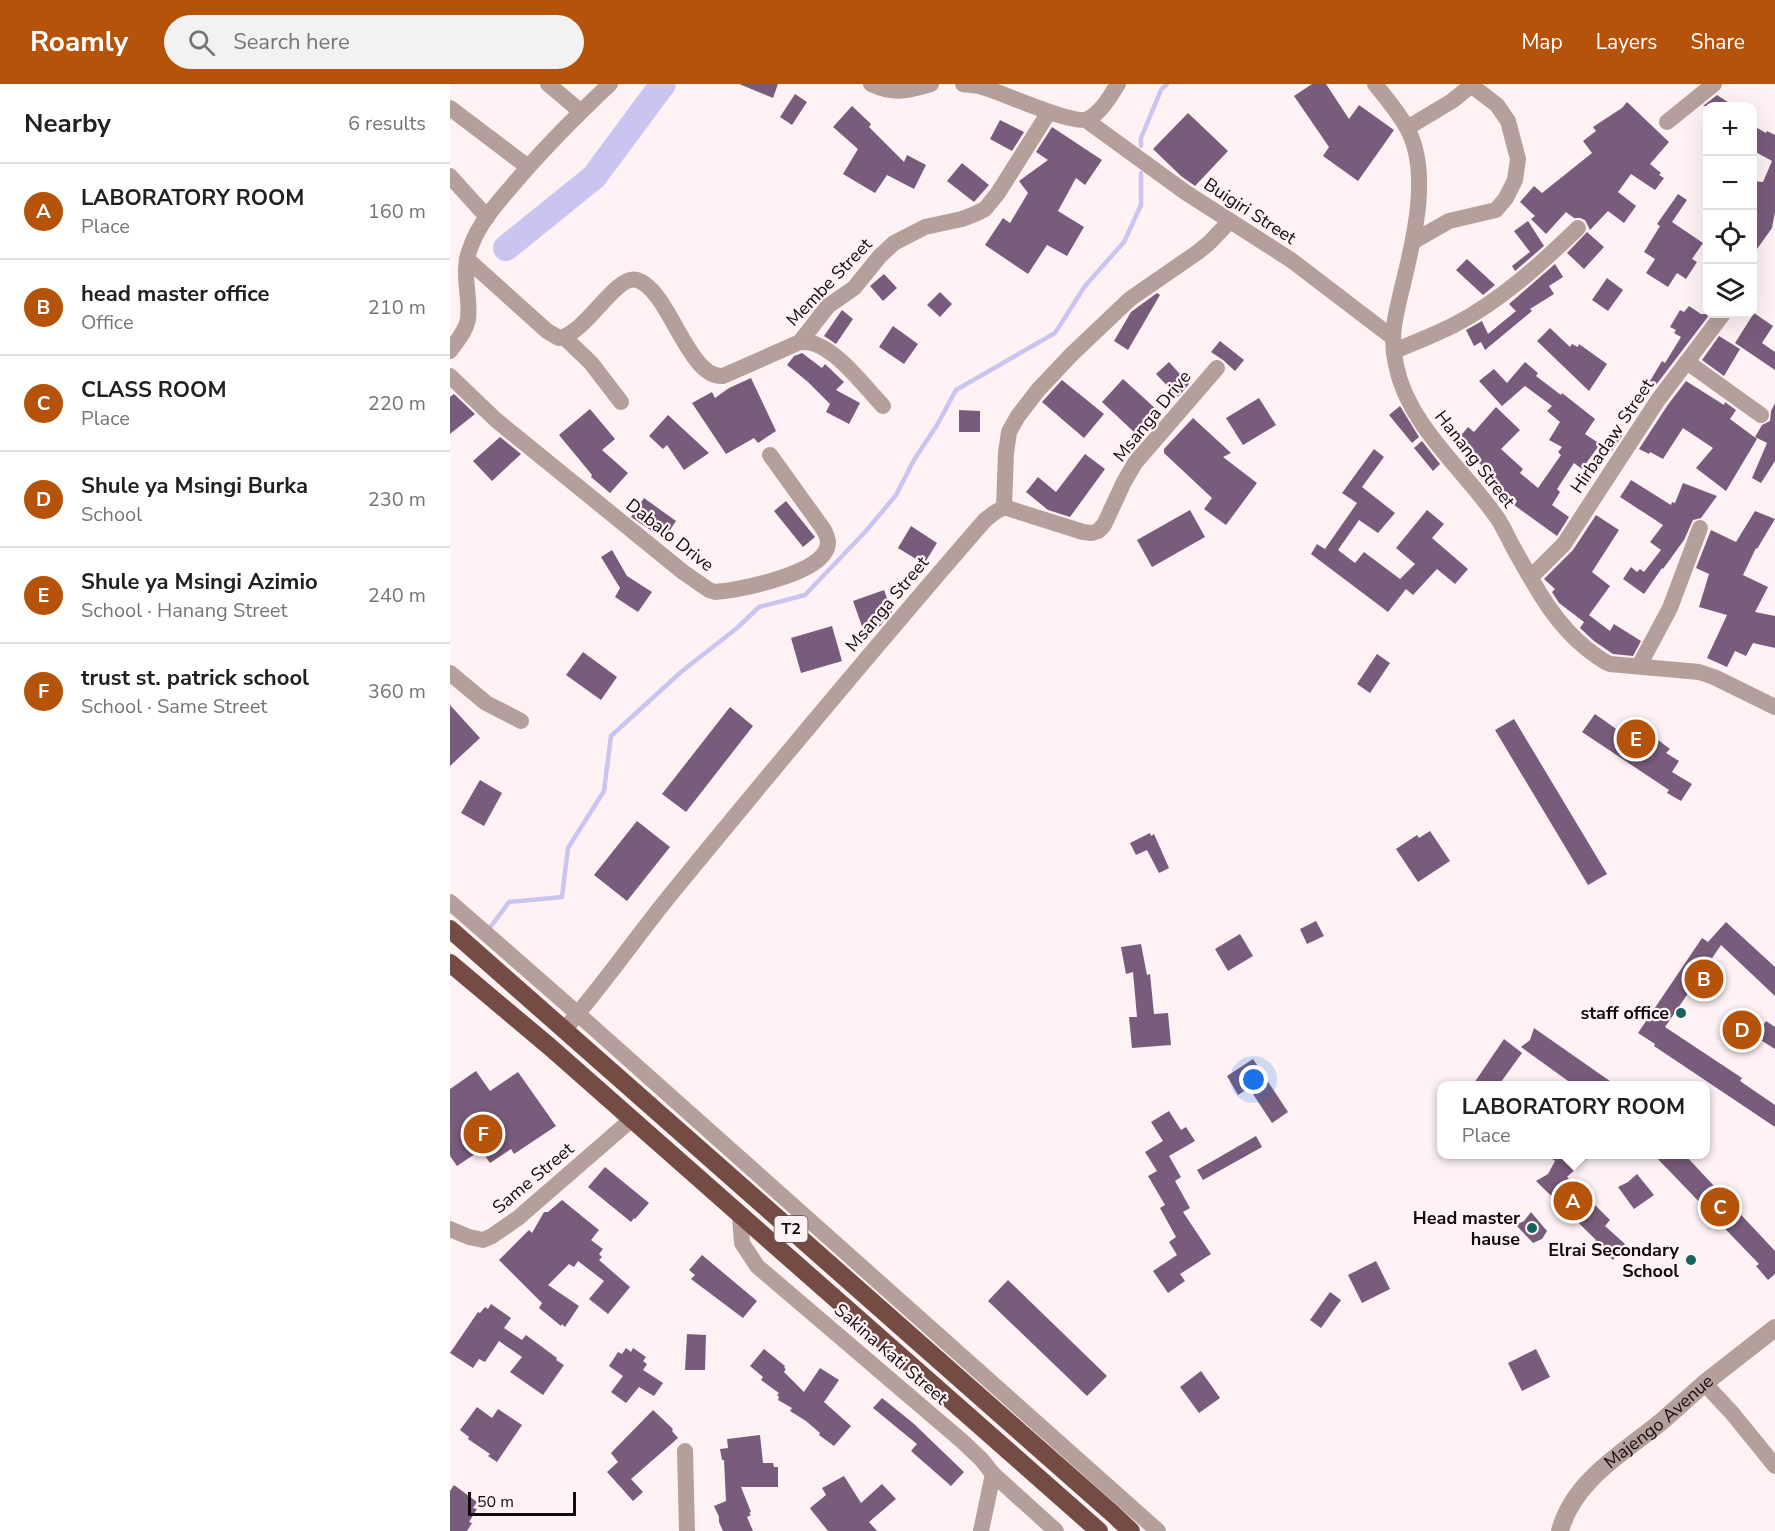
<!DOCTYPE html>
<html lang="en">
<head>
<meta charset="utf-8">
<style>
	:root { --surface:#fff; --page:#f2f2f2; --text:#202124; --muted:#757577; --line:#e0e0e0; --accent:#b45309 }
	body { margin:0; font-family:"Nunito Sans",sans-serif; background:var(--page); color:var(--text) }
	.controls { position:absolute; right:18px; top:18px; display:grid; overflow:hidden; border-radius:12px; box-shadow:0 6px 24px #0002 }
	.controls button { width:54px; height:54px; display:grid; place-items:center; padding:0; border:0; border-bottom:2px solid var(--line); background:var(--surface); color:var(--text); font:30px sans-serif }
	.scale { position:absolute; left:18px; bottom:15px; width:108px; box-sizing:border-box; padding-left:6px; border:3px solid #130a0d; border-top:0; font-size:16px; line-height:21px; white-space:nowrap; color:#130a0d; -webkit-text-stroke:4px #fff2f5; paint-order:stroke }
	.you { position:absolute; left:804px; top:996px; width:21px; height:21px; margin:-15px; border:4px solid #fff; border-radius:50%; background:#1a73e8; box-shadow:0 0 0 9px #1a73e833 }
	.badge { display:grid; place-items:center; width:39px; height:39px; border-radius:50%; background:var(--accent); color:#fff; font-size:20px; font-weight:700 }
	.pin { position:absolute; translate:-50% -50%; border:3px solid #fff; box-shadow:0 2px 6px #0006 }
	.popup { position:absolute; left:987px; top:997px; width:273px; height:78px; box-sizing:border-box; display:grid; place-content:center; border-radius:12px; background:var(--surface); filter:drop-shadow(0 2px 4px #0005); font-size:20px; white-space:nowrap; color:var(--muted) }
	.popup b { font-size:22px; color:var(--text) }
	.popup::after { content:''; position:absolute; left:50%; top:100%; margin-left:-12px; border:12px solid transparent; border-top-color:var(--surface) }
	.list { margin:0; padding:0; list-style:none }
	h2 { display:flex; justify-content:space-between; align-items:center; height:78px; margin:0; padding:0 24px; font-size:26px }
	h2 small { font-size:20px; font-weight:400; color:var(--muted) }
	.list li { display:grid; grid-template-columns:39px 1fr auto; gap:18px; align-items:center; box-sizing:border-box; height:96px; padding:0 24px; border-top:2px solid var(--line) }
	.list b { display:block; font-size:22px; white-space:nowrap }
	.list p { margin:0; font-size:20px; white-space:nowrap; color:var(--muted) }
	.list em { font-size:20px; font-style:normal; color:var(--muted) }
	.icon { flex:none; width:33px; height:33px; fill:none; stroke:currentColor; stroke-width:2; stroke-linecap:round; stroke-linejoin:round }
	.map { position:relative; flex:none; width:1325px; height:1447px; overflow:hidden }
	header { display:flex; align-items:center; gap:36px; box-sizing:border-box; height:84px; padding:0 30px; background:var(--accent); color:#fff }
	header strong { font-size:28px }
	nav { display:flex; gap:33px; margin-inline-start:auto; font-size:21px }
	.search { width:420px; height:54px; background:var(--page); display:flex; align-items:center; gap:15px; box-sizing:border-box; padding:0 21px; border-radius:33px; color:var(--muted); font-size:22px }
	main { display:flex }
	aside { flex:1; background:var(--surface) }
	.map>svg:first-child { display:block }
</style>
</head>
<body>
<header>
<strong>Roamly</strong>
<div class="search"><svg class="icon" aria-label="search" viewBox="0 0 24 24"><circle cx="10" cy="10" r="6"/><path d="M15 15l6 6"/></svg>Search here</div>
<nav><a>Map</a><a>Layers</a><a>Share</a></nav>
</header>
<main>
<aside>
<h2>Nearby<small>6 results</small></h2>
<ul class="list">
<li><span class="badge">A</span><div><b>LABORATORY ROOM</b><p>Place</p></div><em>160 m</em></li>
<li><span class="badge">B</span><div><b>head master office</b><p>Office</p></div><em>210 m</em></li>
<li><span class="badge">C</span><div><b>CLASS ROOM</b><p>Place</p></div><em>220 m</em></li>
<li><span class="badge">D</span><div><b>Shule ya Msingi Burka</b><p>School</p></div><em>230 m</em></li>
<li><span class="badge">E</span><div><b>Shule ya Msingi Azimio</b><p>School · Hanang Street</p></div><em>240 m</em></li>
<li><span class="badge">F</span><div><b>trust st. patrick school</b><p>School · Same Street</p></div><em>360 m</em></li>
</ul>
</aside>
<div class="map">
<svg width="1325" height="1447" viewBox="0 0 1325 1447">
	<rect width="100%" height="100%" fill="#fff2f5"/>
	<g fill="none" stroke-linecap="round" stroke-linejoin="round">
		<g stroke="#c9c4f0" stroke-width="4.5">
			<path d="M691,62v-8l20,-48 6,-6"/>
			<path d="M39,845l20,-27 53,-5 6,-49 36,-57 7,-55 70,-64 56,-44 22,-21 46,-12 61,-64 30,-36 18,-35 23,-35 19,-35 99,-57 30,-47 39,-44 17,-37v-32"/>
		</g>
		<path stroke="#c9c4f0" stroke-width="26" d="M56,164l88,-71 69,-93"/>
	</g>
	<g fill="#795b7b">
		<path d="M289,0h39l-5,14z"/>
		<path d="M862,0h14l23,35 10,-14 35,25 -36,51 -35,-25 6,-9 -35,-51z"/>
		<path d="M345,10l12,8 -15,23 -12,-8z"/>
		<path d="M1267,11l17,11h-31z"/>
		<path d="M1177,18l42,40 -19,22 11,9 -2,2 5,3 -9,12 -24,-16 -13,18 18,14 -12,17 -16,-12 -18,19 -5,-10 -5,-2h-6l-8,-6 -20,22 -15,-15 4,-3 -15,-14 14,-16 8,7 50,-40 -9,-12 13,-10 -3,-4 29,-19z"/>
		<path d="M402,22l19,18 -2,3 35,35 3,-7 19,10 -12,24 -27,-14 -12,18 -32,-19 15,-25 -25,-22z"/>
		<path d="M738,29l40,38 -33,35 -14,-10 -28,-27z"/>
		<path d="M550,36l24,12 -12,19 -22,-12z"/>
		<path d="M1302,41l14,8 1,-2 8,4v77l-3,16 -20,28v-75l11,1 9,-21 -20,-11z"/>
		<path d="M602,43l50,33 -17,25 -9,-7 -18,33 26,16 -17,29 -20,-11 -19,29 -43,-29 18,-27 7,5 18,-30 -9,-12 29,-21 -12,-8z"/>
		<path d="M512,79l27,22 -15,17 -27,-21z"/>
		<path d="M1228,110l9,6 -15,22 31,21 -11,16 5,3 -11,17 -9,-6 -9,14 -22,-14 9,-14 -11,-7 16,-26 -3,-2z"/>
		<path d="M1078,137l16,25 -29,25 -3,-5 18,-14 -16,-21z"/>
		<path d="M1137,148l17,15 -20,22 -17,-16z"/>
		<path d="M1017,175l28,26 -12,10 -27,-25z"/>
		<path d="M1105,180l8,13 -14,9 5,8 -24,15 2,2 -47,39 -4,-8 -7,4 -8,-16 16,-9 6,13 28,-23 -7,-7z"/>
		<path d="M434,190l13,14 -14,13 -13,-15z"/>
		<path d="M1157,194l16,12 -15,21 -16,-11z"/>
		<path d="M490,208l12,12 -12,13 -13,-12z"/>
		<path d="M707,209l3,2 -32,55 -14,-9 17,-29z"/>
		<path d="M1239,222l12,8h9l-54,71 -6,-4 12,-20 3,2 16,-26 -7,-4 2,-3 -6,-3 10,-17 4,2z"/>
		<path d="M392,226l11,9 -17,25 -12,-8z"/>
		<path d="M1304,229l19,13 -11,17 13,9v18l-40,-27z"/>
		<path d="M443,242l25,18 -14,20 -25,-17z"/>
		<path d="M1100,244l20,19 2,-3 6,3 1,-3 28,20 -18,27 -52,-50z"/>
		<path d="M1269,252l21,13 -16,27 -22,-16z"/>
		<path d="M770,257l24,19 -9,11 -12,-11 -12,-8z"/>
		<path d="M352,269l20,15 3,-4 19,18 -8,8 24,13 -11,21 -23,-12 4,-8 -22,-22 -21,-17 7,-9z"/>
		<path d="M719,278l20,22 -11,13 -22,-23z"/>
		<path d="M1075,278l13,11 -2,3 25,19 1,-2 33,26 -10,15 15,10 -18,25 -8,-6 -17,26 3,3 -8,13 17,12 -12,19 -43,-31 3,-4 -29,-23 3,-4 -14,-13 3,-4 -21,-19 9,-11 6,5 22,-25 24,23 -19,19 22,20 -3,4 18,15 23,-33 -3,-3 4,-5 -13,-7 11,-18 -13,-11 5,-5 -27,-20 -23,20 -23,-25 15,-12 13,14z"/>
		<path d="M301,294l25,53 -18,12 -4,-5 -28,16 -34,-51 20,-11 3,6 14,-10z"/>
		<path d="M673,295l33,30 -22,23 -32,-30z"/>
		<path d="M612,296l42,34 -20,24 -42,-36z"/>
		<path d="M1236,297l38,24 1,-3 11,8 -6,9 27,20 -31,52 -30,-23 17,-20 -30,-20 -20,31 -13,-7 -1,2 -10,-5 28,-43z"/>
		<path d="M4,310l21,20 -25,20v-37z"/>
		<path d="M809,314l17,27 -33,20 -17,-27z"/>
		<path d="M1325,319v58l-14,22 -9,-5 15,-35 -12,-6 7,-12 8,-4 1,-10z"/>
		<path d="M950,322l19,31 -7,6 -23,-28z"/>
		<path d="M140,325l25,30 -13,11 26,23 -18,20 -19,-16 1,-2 -33,-40z"/>
		<path d="M509,326l21,1v21h-21z"/>
		<path d="M218,331l41,38 -25,17 -17,-25 -4,4 -14,-13z"/>
		<path d="M743,334l38,35 -8,4 34,26 -31,42 -22,-16 8,-11 -48,-45v-4z"/>
		<path d="M1166,348l6,4 -11,16 -6,-4z"/>
		<path d="M50,353l21,17 -29,27 -19,-20z"/>
		<path d="M972,357l18,23 -7,7 -19,-23z"/>
		<path d="M924,365l10,8 -22,30 33,26 -17,20 -19,-13 -21,30 17,13 9,-11 36,27 15,-15 -19,-16 31,-38 17,14 -12,14 36,31 -13,15 -18,-15 -24,26 -7,-6 -18,23 -77,-58 6,-10 8,5 32,-46 -15,-10z"/>
		<path d="M635,370l20,15 -35,48 -22,-7 -22,-18 12,-15 18,15z"/>
		<path d="M1181,396l40,25 1,-3 3,1 8,-20 34,13 -16,22 -8,2 -9,20 -21,29 -1,-1 -18,26 -21,-15 8,-12 6,5 3,-3 4,3 17,-22 -11,-8 13,-17 -43,-28z"/>
		<path d="M194,414l32,23 -12,18 -33,-22z"/>
		<path d="M336,417l29,36 -12,10 -29,-36z"/>
		<path d="M740,426l15,27 -53,30 -15,-27z"/>
		<path d="M1305,427l20,8 -18,30 -1,-1 -13,27 25,12 -13,25 20,4v32l-22,-5 -7,13 -11,-5 -8,16 -20,-9 20,-43 -28,-8 10,-33 -13,-6 15,-38 25,12z"/>
		<path d="M1146,431l23,15 -27,42 18,14 -26,36 5,-7 21,16 4,-7 27,17 -8,15 -20,-2 -19,-13 -14,-13 4,-6 -25,-19 -7,-11 3,-3 -11,-10 29,-29z"/>
		<path d="M461,442l26,17 -13,21 -26,-16z"/>
		<path d="M162,466l15,26 25,16 -14,20 -23,-15 5,-9 -19,-31z"/>
		<path d="M434,506l8,22 -13,15 -15,5 -11,-31z"/>
		<path d="M382,542l10,35 -41,12 -10,-35z"/>
		<path d="M133,568l34,25 -16,23 -35,-25z"/>
		<path d="M927,570l13,9 -20,30 -13,-9z"/>
		<path d="M0,621l30,33 -30,28z"/>
		<path d="M280,623l23,19 -67,86 -24,-18z"/>
		<path d="M1145,630l27,19 10,-13 38,29 -4,4 13,8 -7,11 20,12 -11,17 -14,-8 2,-3 -87,-58z"/>
		<path d="M1064,635l93,155 -19,11 -93,-155z"/>
		<path d="M30,696l22,13 -18,33 -23,-13z"/>
		<path d="M187,737l33,26 -43,54 -33,-26z"/>
		<path d="M980,747l20,30 -32,21 -22,-33 21,-14 2,3z"/>
		<path d="M700,749l1,3 3,-2 15,34 -10,5 -12,-23 -11,5 -6,-12z"/>
		<path d="M866,837l8,15 -17,8 -7,-15z"/>
		<path d="M1276,838l49,45v29l-54,-51 -56,82 77,51 -2,3 35,24v22l-121,-81 1,-2 -17,-11 64,-95 6,4z"/>
		<path d="M790,850l13,22 -25,15 -13,-22z"/>
		<path d="M691,860l6,31 3,-1 4,40 14,-1 3,32 -39,3 -3,-31h8l-4,-45 -7,2 -5,-27z"/>
		<path d="M1316,937l9,6v22l-19,-12z"/>
		<path d="M1084,944l83,58h-42l-54,-39 9,-7z"/>
		<path d="M1054,955l18,14 -24,33h-26z"/>
		<path d="M803,975l35,53 -16,11 -23,-35 -11,7 -11,-19z"/>
		<path d="M26,987l14,20 28,-19 38,54 -42,28 -3,-5 -21,14 -9,-13 -24,16 -7,-10v-67z"/>
		<path d="M719,1027l12,19 5,-3 9,14 -26,15 12,21 -6,4 15,27 -7,4 28,42 -31,20 5,7 -17,12 -15,-22 24,-16 -8,-13 7,-5 -16,-29 5,-3 -17,-29 9,-5 -12,-19 18,-11 -12,-19z"/>
		<path d="M806,1052l6,11 -59,33 -6,-10z"/>
		<path d="M1098,1071h43l-24,22 43,43 -5,6 20,18 -12,16 -19,-18 2,-2 -60,-59 12,-7 7,-13z"/>
		<path d="M1204,1071h31l90,96v23l-7,6 -12,-14 3,-2z"/>
		<path d="M155,1083l44,36 -14,16 -1,-1 -3,4 -43,-35z"/>
		<path d="M1187,1090l17,21 -20,14 -16,-22 10,-5z"/>
		<path d="M112,1116l37,30 -8,10 12,9 -4,5 3,3 -3,3 31,27 -22,27 -19,-15 15,-18 -26,-20 -4,6 -5,-3 -21,21 31,21 -14,21 -3,-3 -1,2 -22,-18 3,-5 -43,-43 30,-30 3,3 12,-21h4z"/>
		<path d="M1081,1128l16,19 -5,8 -9,4 -17,-18 8,-4z"/>
		<path d="M252,1171l55,46 -14,17 -52,-39 4,-4 -6,-5z"/>
		<path d="M926,1177l14,28 -28,14 -14,-28z"/>
		<path d="M558,1196l99,96 -20,20 -99,-95z"/>
		<path d="M880,1208l11,8 -20,28 -11,-8z"/>
		<path d="M41,1220l20,14 -7,10 18,12 4,-5 31,23 -1,2 8,5 -21,30 -33,-23 12,-15 -23,-16 -14,21 -6,-3 -6,9 -23,-15 28,-41 2,1 5,-6 3,2z"/>
		<path d="M237,1250l19,1 -1,35h-20z"/>
		<path d="M176,1264l5,4 2,-4 13,9 -3,4 4,3 -4,6 20,13 -9,13 -15,-9 -13,16 -15,-11 12,-16 -14,-10 9,-14 4,2z"/>
		<path d="M314,1265l21,17 -1,2 2,1 -2,3 20,20 16,-24 19,12 -15,22 27,24 -17,20 -15,-11 1,-2 -14,-12 -16,-10 2,-3 -14,-8 1,-3 -2,-2 2,-2 -18,-13 2,-3 -13,-11z"/>
		<path d="M1086,1265l14,28 -28,14 -14,-28z"/>
		<path d="M751,1287l19,27 -21,15 -19,-26z"/>
		<path d="M432,1314l31,25 51,49 -13,14 -40,-35 6,-7 -44,-36z"/>
		<path d="M27,1323l15,11 6,-9 24,16 -25,37 -9,-6 2,-2 -22,-15 1,-2 -9,-7z"/>
		<path d="M203,1326l20,19 -1,2 6,7 -47,41 12,13 -10,9 -26,-29 11,-10 -7,-9z"/>
		<path d="M310,1351l3,28h10l1,4h4v20h-37l10,25 -2,1 2,2 -4,2 6,14h-30l-4,-9v-5l-5,-11 12,-5 -2,-41h-2l-2,-11 8,-1 -1,-9z"/>
		<path d="M394,1392l17,27 21,-19 14,15 -27,23 8,9h-49l-16,-20 -2,-3 16,-13 -4,-7z"/>
		<path d="M4,1401l23,17 -4,6 4,1 -8,13 3,1 -5,8h-17v-40z"/>
	</g>
	<g fill="none" stroke-linecap="round" stroke-linejoin="round">
		<g stroke="#b59f9a" stroke-width="16">
			<path d="M98,0l32,27"/>
			<path d="M421,0c24,11 35,7 60,0"/>
			<path d="M513,0c6,1 13,1 19,3 20,5 91,39 106,32 14,-7 22,-23 30,-35"/>
			<path d="M925,0c11,14 24,29 32,44 24,44 7,111 -4,156 -7,30 -14,50 -7,81 12,61 68,104 102,154 6,9 10,19 15,28 21,37 40,75 74,102 7,5 15,12 23,15l89,8 15,5 61,30"/>
			<path d="M0,24l78,59"/>
			<path d="M636,36l99,72 106,68 101,77"/>
			<path d="M1217,38l47,-38"/>
			<path d="M957,44l45,-27 21,-17"/>
			<path d="M0,92l37,41"/>
			<path d="M964,157l35,-20 47,-11 10,-12 9,-18 3,-21 -10,-38 -11,-16 -25,-19"/>
			<path d="M17,175l80,72 12,7c28,-5 56,-64 78,-58 32,9 51,99 86,96l77,-34 28,-36 26,-18 26,-32 14,-13 31,-16 37,-8 13,-5 10,-5 13,-16 51,-81"/>
			<path d="M114,253l27,26 30,39"/>
			<path d="M350,258c5,0 10,0 15,2 25,9 50,43 68,62"/>
			<path d="M0,267c7,-10 16,-20 18,-32 3,-24 -8,-47 3,-73 8,-22 25,-42 41,-60 30,-36 64,-70 98,-102"/>
			<path d="M944,267c20,-8 40,-16 60,-26 45,-23 88,-62 124,-97"/>
			<path d="M1237,278l74,53"/>
			<path d="M0,292l46,44 187,152 26,18 6,2c25,-2 97,-17 110,-40 5,-8 3,-14 -1,-22l-54,-75"/>
			<path d="M554,423l2,-54 3,-21 9,-16 20,-26 34,-36 58,-55 68,-47 11,-9 21,-22"/>
			<path d="M554,423l79,25 9,1 6,-2 6,-6 20,-43 11,-19 82,-95"/>
			<path d="M1081,493l33,-33 94,-144 65,-86"/>
			<path d="M1189,582l31,-58 30,-80"/>
			<path d="M0,589l36,30 35,18"/>
			<path d="M0,818l128,112 580,517"/>
			<path d="M114,946c41,-47 76,-99 116,-147 100,-122 201,-243 305,-363l9,-7 10,-6"/>
			<path d="M290,1132l2,27 15,23 205,175 19,18 12,15 -12,57"/>
			<path d="M0,1145l19,8 14,3 9,-4 26,-18 113,-98"/>
			<path d="M1254,1299l28,30 43,53"/>
			<path d="M235,1367l2,80"/>
			<path d="M543,1390l63,57"/>
		</g>
		<path stroke="#b59f9a" stroke-width="18" id="s1" d="M1110,1447c13,-50 63,-78 101,-109 15,-13 30,-27 45,-40 23,-18 46,-36 69,-54"/>
		<g stroke="#744c44" stroke-width="18">
			<path d="M0,845l663,585 18,17"/>
			<path d="M0,879l100,84 549,484"/>
		</g>
	</g>
	<g fill="#15635e" stroke="#fff2f5" stroke-width="2">
		<circle cx="1231" cy="929" r="6"/>
		<circle cx="1082" cy="1144" r="6"/>
		<circle cx="1241" cy="1176" r="6"/>
	</g>
	<g text-anchor="middle" dominant-baseline="central" stroke-width="4.5" stroke-linejoin="round" paint-order="stroke">
		<rect fill="#fff2f5" stroke="#5a5053" stroke-width="1.5" x="324.5" y="1132" width="33" height="26" rx="4.5"/>
		<g font-size="16" font-weight="bold" fill="#130a0d">
			<text x="341" y="1145">T2</text>
		</g>
		<g font-size="18" fill="#130a0d" stroke="#fff2f5">
			<text transform="translate(800 127) rotate(33)">Buigiri Street</text>
			<text transform="translate(379 198) rotate(-46)">Membe Street</text>
			<text transform="translate(702 332) rotate(-51)">Msanga Drive</text>
			<text transform="translate(1162 352) rotate(-56)">Hirbadaw Street</text>
			<text transform="translate(1025 375) rotate(52)">Hanang Street</text>
			<text transform="translate(220 451) rotate(38)">Dabalo Drive</text>
			<text transform="translate(437 520) rotate(-50)">Msanga Street</text>
			<text transform="translate(83 1094) rotate(-40)">Same Street</text>
			<text transform="translate(441 1270) rotate(41)">Sakina Kati Street</text>
			<text stroke="none"><textPath href="#s1" startOffset="150">Majengo Avenue</textPath></text>
		</g>
		<g font-size="18" font-weight="bold" fill="#130a0d" stroke="#fff2f5" text-anchor="end">
			<text x="1219" y="929">staff office</text>
			<text x="1070" y="1134">Head master<tspan x="1070" dy="21">hause</tspan></text>
			<text x="1229" y="1166">Elrai Secondary<tspan x="1229" dy="21">School</tspan></text>
		</g>
	</g>
</svg>
<div class="controls">
<button>+</button>
<button>−</button>
<button><svg class="icon" aria-label="locate" viewBox="0 0 24 24"><circle cx="12" cy="12" r="6"/><path d="M12 2v4M12 18v4M2 12h4M18 12h4"/></svg></button>
<button><svg class="icon" aria-label="layers" viewBox="0 0 24 24"><path d="M12 4l9 5-9 5-9-5zM3 14l9 5 9-5"/></svg></button>
</div>
<div class="scale">50 m</div>
<div class="you"></div>
<div class="pin badge" style="left:1123px;top:1117px">A</div>
<div class="popup"><b>LABORATORY ROOM</b>Place</div>
<div class="pin badge" style="left:1254px;top:895px">B</div>
<div class="pin badge" style="left:1270px;top:1123px">C</div>
<div class="pin badge" style="left:1292px;top:946px">D</div>
<div class="pin badge" style="left:1186px;top:655px">E</div>
<div class="pin badge" style="left:33px;top:1050px">F</div>
</div>
</main>
</body>
</html>
